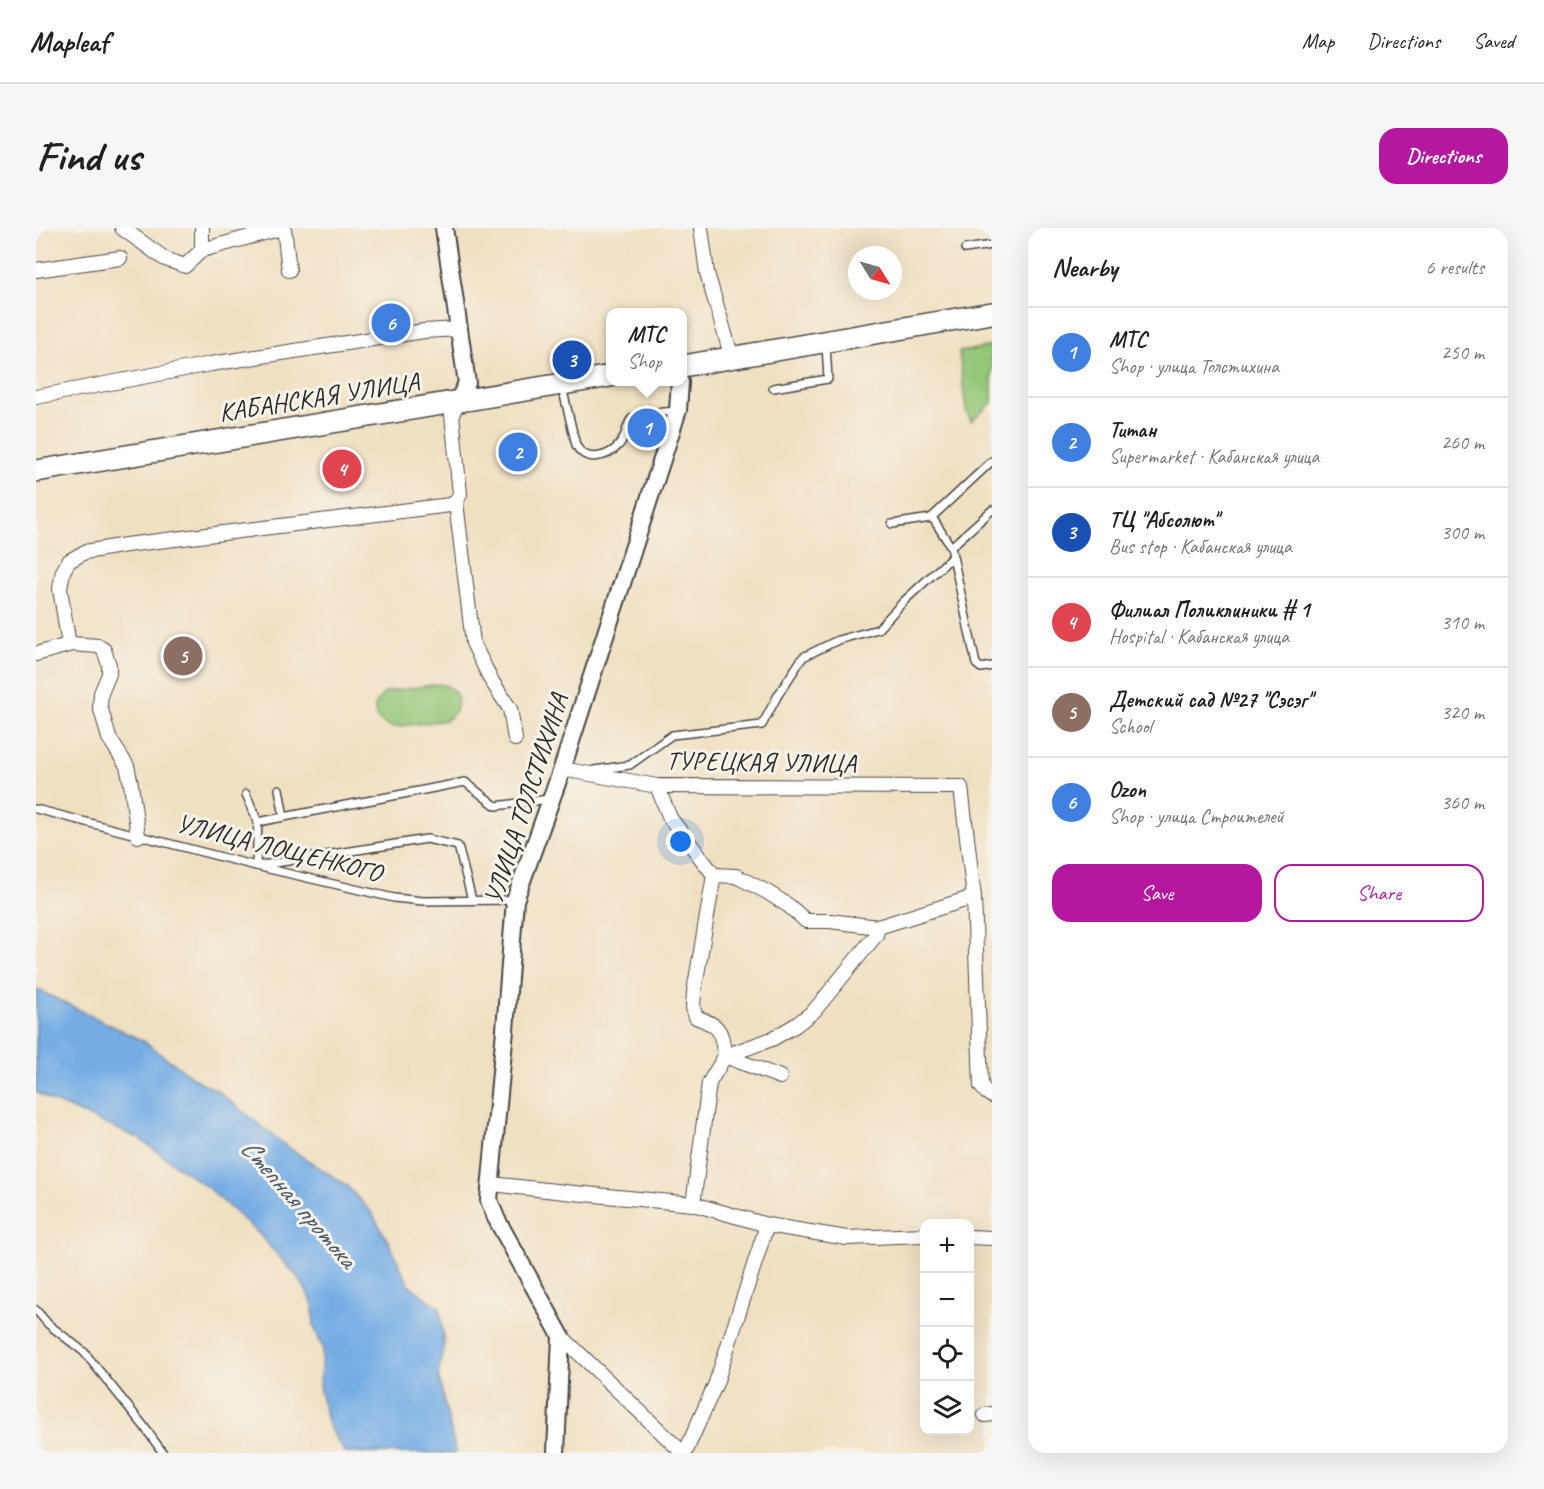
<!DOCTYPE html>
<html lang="en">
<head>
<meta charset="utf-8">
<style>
	:root { --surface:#fff; --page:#f6f6f6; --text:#202124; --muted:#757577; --line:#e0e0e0; --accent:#b5179e }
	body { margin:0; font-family:Caveat,sans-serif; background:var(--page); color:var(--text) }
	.controls { position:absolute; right:18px; bottom:18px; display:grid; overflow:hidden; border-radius:12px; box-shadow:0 6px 24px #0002 }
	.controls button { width:54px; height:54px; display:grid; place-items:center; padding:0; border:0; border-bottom:2px solid var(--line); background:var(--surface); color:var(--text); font:30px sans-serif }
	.compass { position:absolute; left:812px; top:18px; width:54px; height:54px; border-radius:50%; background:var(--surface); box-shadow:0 6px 24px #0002; rotate:127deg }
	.you { position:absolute; left:645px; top:614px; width:21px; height:21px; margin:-15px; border:4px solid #fff; border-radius:50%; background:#1a73e8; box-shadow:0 0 0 9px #1a73e833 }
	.badge { display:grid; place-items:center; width:39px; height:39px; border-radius:50%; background:var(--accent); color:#fff; font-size:20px; font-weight:700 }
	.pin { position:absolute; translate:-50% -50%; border:3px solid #fff; box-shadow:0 2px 6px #0006 }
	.popup { position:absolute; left:570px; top:80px; width:81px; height:78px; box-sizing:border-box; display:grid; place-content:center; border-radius:12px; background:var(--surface); filter:drop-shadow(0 2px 4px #0005); font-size:20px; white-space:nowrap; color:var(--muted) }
	.popup b { font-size:22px; color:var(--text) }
	.popup::after { content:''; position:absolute; left:50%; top:100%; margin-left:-12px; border:12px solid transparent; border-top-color:var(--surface) }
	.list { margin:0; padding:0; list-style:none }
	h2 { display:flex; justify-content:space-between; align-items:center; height:78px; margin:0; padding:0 24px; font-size:26px }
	h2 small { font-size:20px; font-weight:400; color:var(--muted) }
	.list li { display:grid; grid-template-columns:39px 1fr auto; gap:18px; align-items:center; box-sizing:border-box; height:90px; padding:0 24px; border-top:2px solid var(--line) }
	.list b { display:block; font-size:22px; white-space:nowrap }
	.list p { margin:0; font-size:20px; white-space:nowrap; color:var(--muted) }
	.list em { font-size:20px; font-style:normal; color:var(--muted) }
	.actions { display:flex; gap:12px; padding:18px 24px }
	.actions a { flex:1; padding:14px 0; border:2px solid var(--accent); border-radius:18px; text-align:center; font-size:21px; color:var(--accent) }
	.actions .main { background:var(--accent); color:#fff }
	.icon { flex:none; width:33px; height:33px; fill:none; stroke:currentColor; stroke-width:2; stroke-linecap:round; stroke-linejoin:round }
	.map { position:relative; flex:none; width:956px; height:1225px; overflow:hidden; border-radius:18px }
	header { display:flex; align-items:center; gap:36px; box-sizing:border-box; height:84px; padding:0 30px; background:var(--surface); border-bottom:2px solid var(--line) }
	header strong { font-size:28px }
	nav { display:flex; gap:33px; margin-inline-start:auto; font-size:21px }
	.intro { display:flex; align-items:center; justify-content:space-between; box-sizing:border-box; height:144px; padding:0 36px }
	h1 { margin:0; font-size:42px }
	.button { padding:15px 27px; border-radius:18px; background:var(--accent); color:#fff; font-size:21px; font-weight:700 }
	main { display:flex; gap:36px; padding:0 36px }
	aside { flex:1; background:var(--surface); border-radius:18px; box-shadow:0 6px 24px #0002 }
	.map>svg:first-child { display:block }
</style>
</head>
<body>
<header>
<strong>Mapleaf</strong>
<nav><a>Map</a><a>Directions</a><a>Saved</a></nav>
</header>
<div class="intro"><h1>Find us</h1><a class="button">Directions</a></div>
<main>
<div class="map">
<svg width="956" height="1225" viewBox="0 0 956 1225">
	<rect width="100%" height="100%" fill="#f7f3e8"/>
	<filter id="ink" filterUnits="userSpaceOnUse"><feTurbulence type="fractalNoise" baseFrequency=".0167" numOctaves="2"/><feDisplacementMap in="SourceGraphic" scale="12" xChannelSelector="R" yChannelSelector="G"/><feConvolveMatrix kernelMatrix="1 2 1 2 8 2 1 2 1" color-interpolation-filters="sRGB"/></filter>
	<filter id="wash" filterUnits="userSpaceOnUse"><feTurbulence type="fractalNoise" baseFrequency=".008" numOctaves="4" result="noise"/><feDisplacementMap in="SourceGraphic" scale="24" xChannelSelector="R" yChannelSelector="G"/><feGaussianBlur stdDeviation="1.35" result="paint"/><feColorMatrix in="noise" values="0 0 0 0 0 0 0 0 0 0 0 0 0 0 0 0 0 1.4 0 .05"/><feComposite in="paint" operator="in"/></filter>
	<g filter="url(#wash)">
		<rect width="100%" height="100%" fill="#f0e0c2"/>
		<g fill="#93c677" stroke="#5f7851" stroke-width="1.5">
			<path d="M956,118v57l-21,18 -5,-11 -7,-58z"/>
			<path d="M402,456c22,2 27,24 8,36l-52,7c-21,-3 -26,-23 -8,-35z"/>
		</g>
		<path fill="#76ade5" stroke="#506c88" stroke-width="1.5" d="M0,761l107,52 55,40 18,9 70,56 60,39 25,27 17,29 21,44 31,23 4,36 -6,31 18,78h-111l-17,-28 -9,-39 4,-38 -9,-21 -1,-23 -13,-24 -42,-47 -50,-45 -70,-50 -88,-38 -14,-8z"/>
	</g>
	<g filter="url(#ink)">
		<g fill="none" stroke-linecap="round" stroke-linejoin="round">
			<defs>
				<g id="service">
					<path d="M929,21l27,-4"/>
					<path d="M526,159l14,58c9,18 31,13 43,0 8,-8 7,-24 15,-28 7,-4 32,-5 42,-6"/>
					<path d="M737,160l55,-9 -2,-34"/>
					<path d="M956,282l-41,37 25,117 5,4 11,-2"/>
					<path d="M896,289l19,30"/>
					<path d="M856,296l39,-6 61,-57"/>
					<path d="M558,542l36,-5 42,-30 90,-10 16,-30 25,-38 35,-17 40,-11 26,-28 48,-44"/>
					<path d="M243,561l5,28"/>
					<path d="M210,566l12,28 -2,44 171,-27 31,7 14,54"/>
					<path d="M0,581l220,57 138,32 29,3 92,-1"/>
					<path d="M222,594l207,-40 31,24 53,-7"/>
					<path d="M0,1082l12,14 36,28 59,73 20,28"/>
				</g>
				<g id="minor">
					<path d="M86,0l43,31 20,7 17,-16 80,-22"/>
					<path d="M166,0v22"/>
					<path d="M248,0l5,42"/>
					<path d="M665,0l6,45 25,85"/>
					<path d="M0,42l84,-12"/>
					<path d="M0,169l175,-33 213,-33 36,-2"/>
					<path d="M420,274l17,141 18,37 19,29 5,30"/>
					<path d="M33,417l-9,-56 3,-18 6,-10 16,-9 41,-7 324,-40 6,-3 4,-8 -8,-79 6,-14"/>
					<path d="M0,426l36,-10 26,2 6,4 5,15v9l-8,19 -1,13 9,32 18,28 4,18 7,52"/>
					<path d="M526,541l95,17 304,1 13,110 7,189 5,6 6,4"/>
					<path d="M621,558l13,32 44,57 22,1 31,16 22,14 17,15h24l48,6 96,-30"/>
					<path d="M678,647l-20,117 -1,16 3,9c26,10 24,12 29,39l55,21"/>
					<path d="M455,956l83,9 119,11 74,21 80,13 77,-3"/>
					<path d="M657,976l16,-121 16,-27 47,-17 24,-14 18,-14 62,-76 2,-8"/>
					<path d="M933,1009l23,1"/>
					<path d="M525,1108l122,117"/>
					<path d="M949,1187l7,-1"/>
					<path d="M649,1225l31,-70 51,-158"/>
				</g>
				<g id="tertiary">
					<path d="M408,0l23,155 -9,18"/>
					<path d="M520,1225l5,-117 -65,-118 -7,-18 16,-170 10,-130 47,-131 116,-359 2,-28"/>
				</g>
				<g id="primary">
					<path d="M647,138l309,-53"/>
					<path d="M0,243l575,-95"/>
				</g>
			</defs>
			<use href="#service" stroke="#494642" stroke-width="10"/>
			<use href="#minor" stroke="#494642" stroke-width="16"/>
			<use href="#tertiary" stroke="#494642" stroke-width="20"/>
			<use href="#primary" stroke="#494642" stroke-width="24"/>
			<use href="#service" stroke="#fff" stroke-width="7"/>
			<use href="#minor" stroke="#fff" stroke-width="14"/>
			<use href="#tertiary" stroke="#fff" stroke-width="16"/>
			<use href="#primary" stroke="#fff" stroke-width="21"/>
		</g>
	</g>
	<g text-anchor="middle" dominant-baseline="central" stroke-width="6" stroke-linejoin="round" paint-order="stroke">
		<g font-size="26" fill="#2b2b2b" stroke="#f7f3e8">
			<text transform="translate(283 169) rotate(-9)">КАБАНСКАЯ УЛИЦА</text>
			<text transform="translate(725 534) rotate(1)">ТУРЕЦКАЯ УЛИЦА</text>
			<text transform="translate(490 571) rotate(-72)">УЛИЦА ТОЛСТИХИНА</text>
			<text transform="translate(243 620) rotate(14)">УЛИЦА ЛОЩЕНКОГО</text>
		</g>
		<g font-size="27" font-style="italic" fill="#45586c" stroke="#f7f3e8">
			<text transform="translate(263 975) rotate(49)">Степная протока</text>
		</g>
	</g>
</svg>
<div class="controls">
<button>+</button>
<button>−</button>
<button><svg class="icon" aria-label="locate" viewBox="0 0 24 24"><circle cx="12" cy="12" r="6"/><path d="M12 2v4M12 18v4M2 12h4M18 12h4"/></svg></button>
<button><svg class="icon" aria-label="layers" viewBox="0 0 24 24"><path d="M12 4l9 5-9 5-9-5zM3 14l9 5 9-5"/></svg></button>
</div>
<svg class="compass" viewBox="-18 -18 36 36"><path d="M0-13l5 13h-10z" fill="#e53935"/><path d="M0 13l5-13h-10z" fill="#757577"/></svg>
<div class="you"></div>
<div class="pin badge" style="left:611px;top:200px;background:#3f7fe0">1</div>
<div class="popup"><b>МТС</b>Shop</div>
<div class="pin badge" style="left:482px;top:224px;background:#3f7fe0">2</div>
<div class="pin badge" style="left:536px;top:132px;background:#1a4fb4">3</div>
<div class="pin badge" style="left:306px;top:241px;background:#e0444e">4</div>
<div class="pin badge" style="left:147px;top:428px;background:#8d6e63">5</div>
<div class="pin badge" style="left:355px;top:95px;background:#3f7fe0">6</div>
</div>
<aside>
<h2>Nearby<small>6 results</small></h2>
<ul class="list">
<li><span class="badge" style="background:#3f7fe0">1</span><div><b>МТС</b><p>Shop · улица Толстихина</p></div><em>250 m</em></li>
<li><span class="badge" style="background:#3f7fe0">2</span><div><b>Титан</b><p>Supermarket · Кабанская улица</p></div><em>260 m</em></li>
<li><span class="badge" style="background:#1a4fb4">3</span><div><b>ТЦ &quot;Абсолют&quot;</b><p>Bus stop · Кабанская улица</p></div><em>300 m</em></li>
<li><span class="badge" style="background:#e0444e">4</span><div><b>Филиал Поликлиники # 1</b><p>Hospital · Кабанская улица</p></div><em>310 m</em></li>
<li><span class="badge" style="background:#8d6e63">5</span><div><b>Детский сад №27 &quot;Сэсэг&quot;</b><p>School</p></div><em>320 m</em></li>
<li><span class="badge" style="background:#3f7fe0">6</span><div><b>Ozon</b><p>Shop · улица Строителей</p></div><em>360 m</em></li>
</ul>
<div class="actions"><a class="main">Save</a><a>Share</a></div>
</aside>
</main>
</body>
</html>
